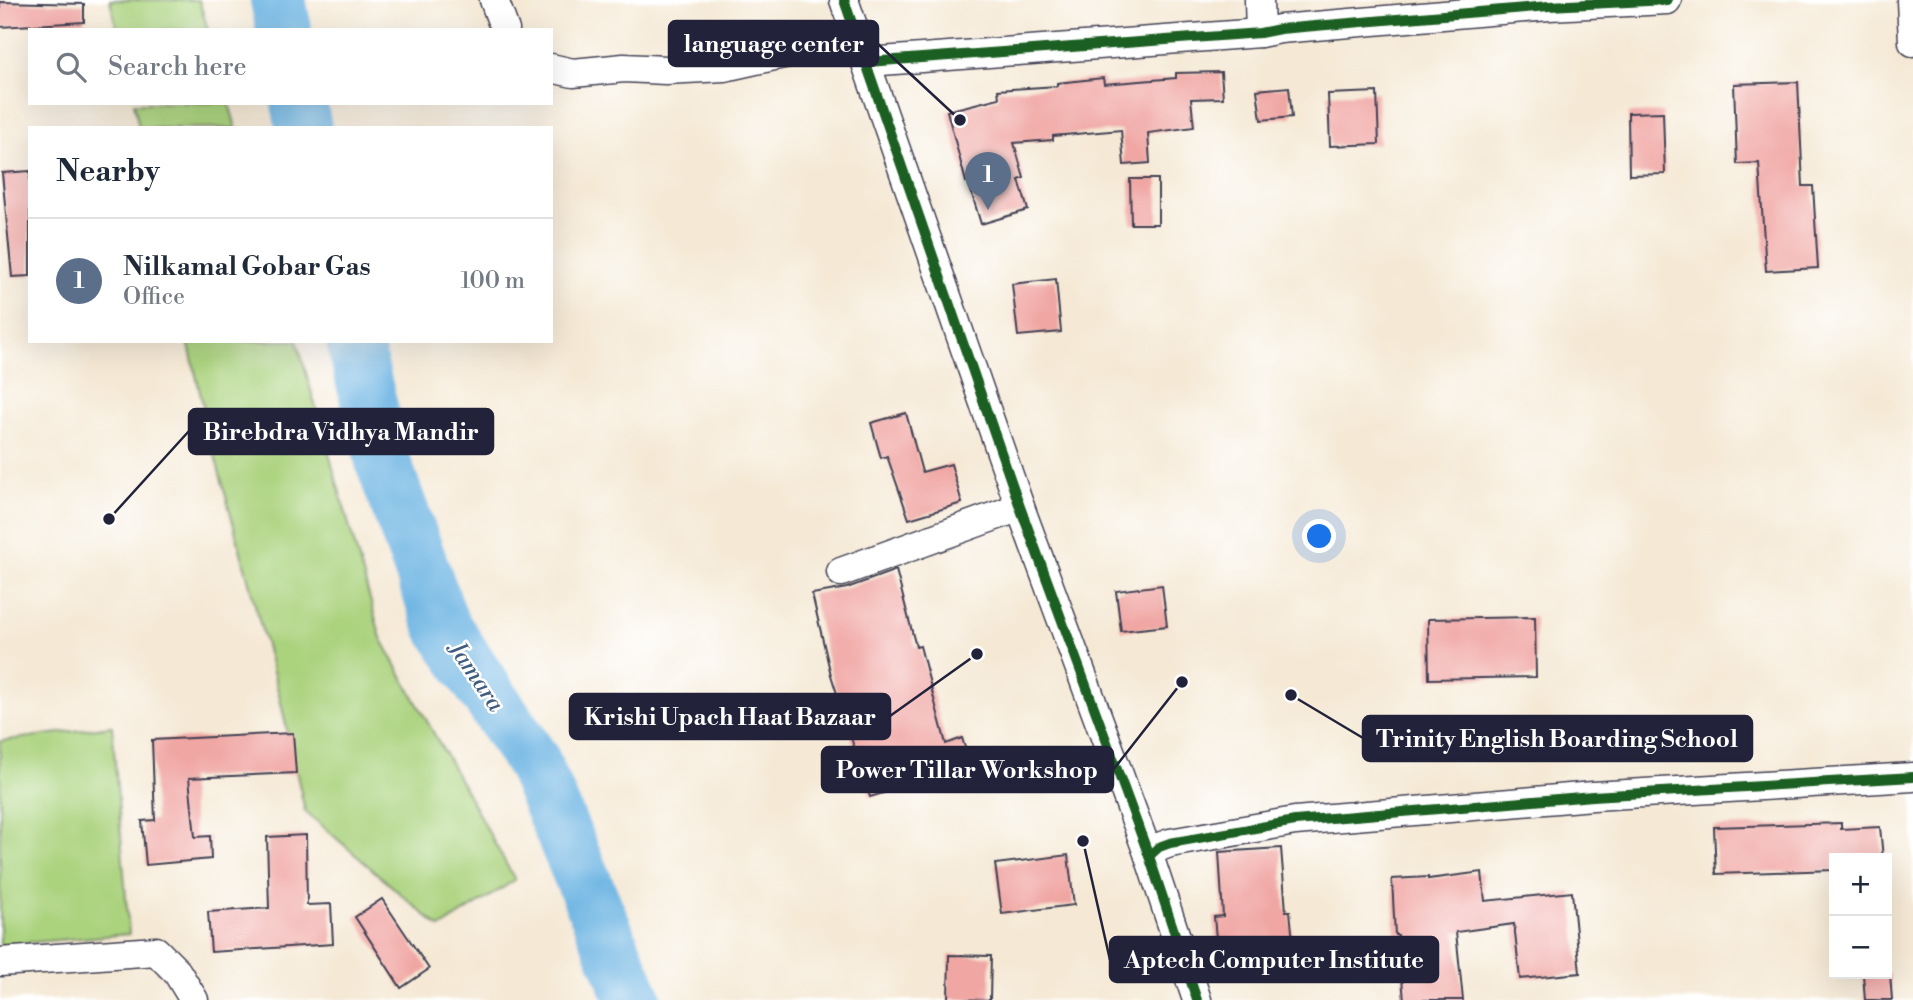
<!DOCTYPE html>
<html lang="en">
<head>
<meta charset="utf-8">
<style>
	:root { --surface:#fff; --page:#f6f6f7; --text:#1f2937; --muted:#747a83; --line:#e0e1e3; --accent:#1f6fb2 }
	body { margin:0; font-family:"Libre Bodoni",serif; background:var(--page); color:var(--text) }
	.controls { position:absolute; right:21px; bottom:21px; display:grid; overflow:hidden; border-radius:0px; box-shadow:0 7px 28px #0002 }
	.controls button { width:63px; height:63px; display:grid; place-items:center; padding:0; border:0; border-bottom:2px solid var(--line); background:var(--surface); color:var(--text); font:35px sans-serif }
	.you { position:absolute; left:1320px; top:537px; width:24px; height:24px; margin:-18px; border:5px solid #fff; border-radius:50%; background:#1a73e8; box-shadow:0 0 0 10px #1a73e833 }
	.badge { display:grid; place-items:center; width:46px; height:46px; border-radius:50%; background:var(--accent); color:#fff; font-size:23px; font-weight:700 }
	.pin { position:absolute; translate:-50% -58px; filter:drop-shadow(0 2px 4px #0008) }
	.pin::after { content:''; position:absolute; top:37px; width:24px; height:21px; background:inherit; clip-path:polygon(0 0,100% 0,50% 100%) }
	.list { margin:0; padding:0; list-style:none }
	h2 { display:flex; justify-content:space-between; align-items:center; height:91px; margin:0; padding:0 28px; font-size:30px }
	h2 small { font-size:23px; font-weight:400; color:var(--muted) }
	.list li { display:grid; grid-template-columns:46px 1fr auto; gap:21px; align-items:center; box-sizing:border-box; height:126px; padding:0 28px; border-top:2px solid var(--line) }
	.list b { display:block; font-size:26px; white-space:nowrap }
	.list p { margin:0; font-size:23px; white-space:nowrap; color:var(--muted) }
	.list em { font-size:23px; font-style:normal; color:var(--muted) }
	.icon { flex:none; width:38px; height:38px; fill:none; stroke:currentColor; stroke-width:2; stroke-linecap:round; stroke-linejoin:round }
	.map { position:relative; flex:none; width:1913px; height:1000px; overflow:hidden }
	.search { position:absolute; background:var(--surface); box-shadow:0 7px 28px #0002; left:28px; top:28px; width:525px; height:77px; display:flex; align-items:center; gap:18px; box-sizing:border-box; padding:0 24px; border-radius:0px; color:var(--muted); font-size:26px }
	.panel { position:absolute; background:var(--surface); box-shadow:0 7px 28px #0002; left:28px; top:126px; width:525px; height:217px; border-radius:0px }
	.map>svg:first-child { display:block }
</style>
</head>
<body>
<div class="map">
<svg width="1913" height="1000" viewBox="0 0 1913 1000">
	<rect width="100%" height="100%" fill="#fff"/>
	<filter id="ink" filterUnits="userSpaceOnUse"><feTurbulence type="fractalNoise" baseFrequency=".0143" numOctaves="2"/><feDisplacementMap in="SourceGraphic" scale="14" xChannelSelector="R" yChannelSelector="G"/><feConvolveMatrix kernelMatrix="1 2 1 2 8 2 1 2 1" color-interpolation-filters="sRGB"/></filter>
	<filter id="wash" filterUnits="userSpaceOnUse"><feTurbulence type="fractalNoise" baseFrequency=".00686" numOctaves="4" result="noise"/><feDisplacementMap in="SourceGraphic" scale="28" xChannelSelector="R" yChannelSelector="G"/><feGaussianBlur stdDeviation="1.57" result="paint"/><feColorMatrix in="noise" values="0 0 0 0 0 0 0 0 0 0 0 0 0 0 0 0 0 1.4 0 .05"/><feComposite in="paint" operator="in"/></filter>
	<g filter="url(#wash)">
		<rect width="100%" height="100%" fill="#f5e9d5"/>
		<g fill="#abd37e" stroke="#667a5c" stroke-width="2">
			<path d="M110,0h89l9,30h-91z"/>
			<path d="M134,103h95l7,25h-97z"/>
			<path d="M188,341h109l84,297 134,242 -75,48 -135,-117 -26,-117 -66,-246z"/>
			<path d="M112,726l17,208 -129,11v-204z"/>
		</g>
		<g fill="none" stroke-linecap="round" stroke-linejoin="round">
			<g stroke="#6ab3e2" stroke-width="56">
				<path d="M278,0l6,30"/>
				<path d="M299,103l5,25"/>
				<path d="M354,341l30,124 58,160 91,137 101,238"/>
			</g>
		</g>
		<g id="blocks">
			<g fill="#f0a6a3">
				<path d="M0,2l84,2v18l-84,5z"/>
				<path d="M1221,72l2,26 -32,1 3,28 -46,6 2,30 -26,2 -3,-35 -68,6v4l-39,3 10,35 -5,2 9,30 -47,14 -13,-43 -2,1 -19,-71 52,-13 -1,-8 59,-4v-3l46,-5 1,6 72,-6v-5z"/>
				<path d="M1798,82l5,104h10l5,82 -52,3 -7,-108 -22,1 -3,-80z"/>
				<path d="M1289,87l3,30 -31,3 -4,-30z"/>
				<path d="M1377,92l2,52 -49,2 -2,-52z"/>
				<path d="M1663,112l2,62 -36,1 -1,-62z"/>
				<path d="M30,171v105l-18,1 -10,-104z"/>
				<path d="M1130,179h28v45h-27z"/>
				<path d="M1056,279l5,53 -43,4 -6,-52z"/>
				<path d="M906,413l16,59 29,-8 11,39 -53,16 -22,-63 -6,2 -10,-35z"/>
				<path d="M896,570l20,77 4,-1 26,98 16,-6 9,29 -101,30 -39,-122 -19,-81 35,-6z"/>
				<path d="M1162,585l5,41 -46,5 -5,-40z"/>
				<path d="M1535,617l1,60 -107,2 -1,-60z"/>
				<path d="M293,733l3,40 -107,5 6,59 15,-1 1,23 -65,6 -4,-44 13,-1 -3,-80z"/>
				<path d="M1841,823v6l39,-2 3,31h-49v12l-118,4 -2,-47z"/>
				<path d="M306,835l1,70 24,-1 2,40 -122,8 -3,-40 61,-4 -2,-71z"/>
				<path d="M1281,848l5,63h4l5,51 -76,7 -5,-52 9,-1 -4,-64z"/>
				<path d="M1068,855l6,50 -72,9 -7,-50z"/>
				<path d="M1482,872l3,29 87,-9 8,81 -60,6 -6,-55 -58,8 7,68h-59l-6,-65h-3l-3,-56 36,-2v2z"/>
				<path d="M382,899l47,70 -28,19 -46,-71z"/>
				<path d="M949,955l42,1 -1,44 -42,-1z"/>
				<path d="M1863,974h27l2,26h-27z"/>
			</g>
		</g>
	</g>
	<g filter="url(#ink)">
		<use href="#blocks" fill-opacity="0" stroke="#424052" stroke-width="2"/>
		<g fill="none" stroke-linecap="round" stroke-linejoin="round">
			<defs>
				<g id="minor">
					<path d="M494,0l11,30"/>
					<path d="M844,0l176,507 129,349 48,144"/>
					<path d="M1259,0l1,33"/>
					<path d="M1911,0l2,42"/>
					<path d="M868,62l392,-29 20,-4 269,-23 118,-6"/>
					<path d="M551,68l22,5 51,-5 42,2 58,-3 64,-14 72,-12"/>
					<path d="M841,572l179,-65"/>
					<path d="M1149,856l10,-9 11,-4 125,-22 298,-25 320,-19"/>
					<path d="M0,962l156,-11 21,21 17,28"/>
				</g>
			</defs>
			<use href="#minor" stroke="#424052" stroke-width="31"/>
			<use href="#minor" stroke="#fff" stroke-width="28"/>
			<defs>
				<g id="cycleway">
					<path d="M844,0l176,507 129,349 48,144"/>
					<path d="M868,62l392,-29 20,-4 269,-23 118,-6"/>
					<path d="M1149,856l10,-9 11,-4 125,-22 298,-25 320,-19"/>
				</g>
			</defs>
			<use href="#cycleway" stroke="#fff" stroke-width="15"/>
			<use href="#cycleway" stroke="#1b5e20" stroke-width="10"/>
		</g>
	</g>
	<g text-anchor="middle" dominant-baseline="central" stroke-width="5" stroke-linejoin="round" paint-order="stroke">
		<g font-size="24" font-style="italic" fill="#3f5c7e" stroke="#fff">
			<text transform="translate(476 677) rotate(56)">Jamara</text>
		</g>
	</g>
	<path fill="none" stroke="#22223b" stroke-width="2.5" d="M960 120L878 44M109 519L189 431M977 654L890 716M1291 695L1363 738M1182 682L1113 770M1083 841L1110 960"/>
	<g fill="#22223b" stroke="#fff" stroke-width="2.5">
		<circle cx="960" cy="120" r="7"/>
		<circle cx="109" cy="519" r="7"/>
		<circle cx="977" cy="654" r="7"/>
		<circle cx="1291" cy="695" r="7"/>
		<circle cx="1182" cy="682" r="7"/>
		<circle cx="1083" cy="841" r="7"/>
	</g>
	<g fill="#22223b" stroke="#22223b" stroke-width="2.5">
		<rect x="669" y="21" width="209" height="45" rx="7"/>
		<rect x="189" y="409" width="304" height="45" rx="7"/>
		<rect x="570" y="694" width="320" height="45" rx="7"/>
		<rect x="1363" y="716" width="389" height="45" rx="7"/>
		<rect x="822" y="747" width="291" height="45" rx="7"/>
		<rect x="1110" y="937" width="328" height="45" rx="7"/>
	</g>
	<g font-size="24" text-anchor="middle" font-weight="bold" fill="#fff">
		<text x="774" y="52">language center</text>
		<text x="341" y="440">Birebdra Vidhya Mandir</text>
		<text x="730" y="725">Krishi Upach Haat Bazaar</text>
		<text x="1557" y="747">Trinity English Boarding School</text>
		<text x="967" y="778">Power Tillar Workshop</text>
		<text x="1274" y="968">Aptech Computer Institute</text>
	</g>
</svg>
<div class="controls">
<button>+</button>
<button>−</button>
</div>
<div class="you"></div>
<div class="pin badge" style="left:988px;top:210px;background:#5c6f8a">1</div>
<div class="search"><svg class="icon" aria-label="search" viewBox="0 0 24 24"><circle cx="10" cy="10" r="6"/><path d="M15 15l6 6"/></svg>Search here</div>
<section class="panel">
<h2>Nearby<small></small></h2>
<ul class="list">
<li><span class="badge" style="background:#5c6f8a">1</span><div><b>Nilkamal Gobar Gas</b><p>Office</p></div><em>100 m</em></li>
</ul>
</section>
</div>
</body>
</html>
